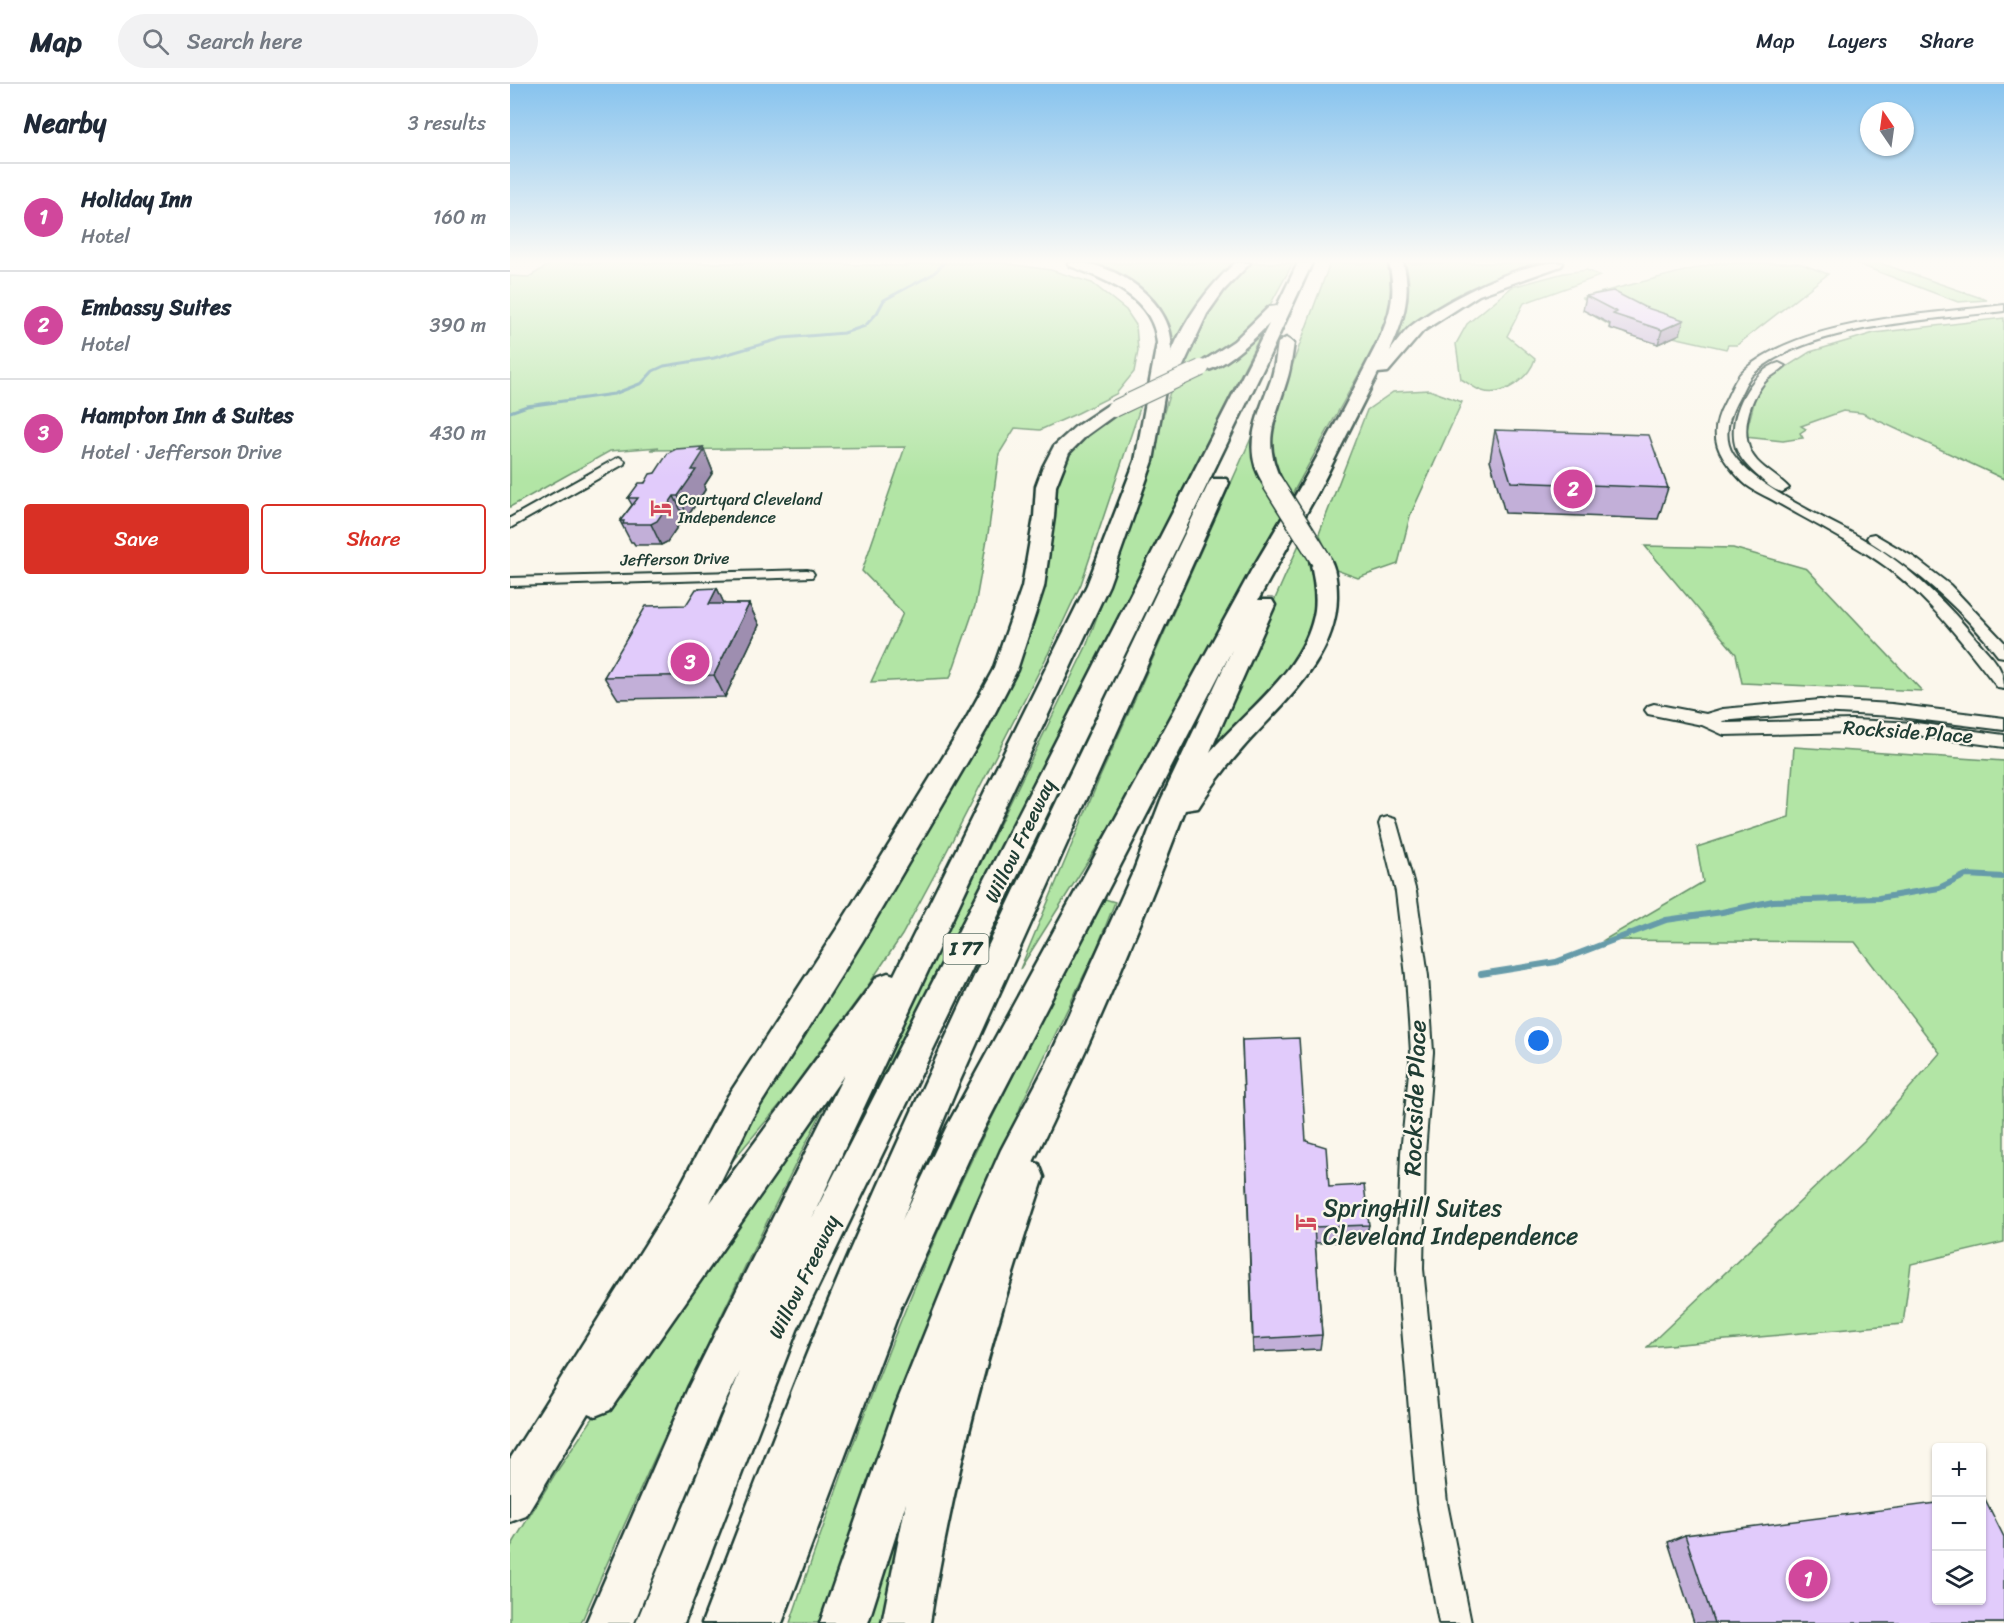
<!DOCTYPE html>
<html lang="en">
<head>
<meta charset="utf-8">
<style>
	:root { --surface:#fff; --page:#f2f2f3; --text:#1f2937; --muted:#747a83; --line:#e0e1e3; --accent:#d93025 }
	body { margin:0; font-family:Sriracha,sans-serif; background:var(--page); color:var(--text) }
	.controls { position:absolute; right:18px; bottom:18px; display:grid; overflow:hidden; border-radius:6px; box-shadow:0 2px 4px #0004 }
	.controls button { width:54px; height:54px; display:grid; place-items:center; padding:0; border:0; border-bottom:2px solid var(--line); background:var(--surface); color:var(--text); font:30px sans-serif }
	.compass { position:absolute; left:1350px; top:18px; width:54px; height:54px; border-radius:50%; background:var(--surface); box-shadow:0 2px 4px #0004; rotate:347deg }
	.you { position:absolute; left:1029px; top:957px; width:21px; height:21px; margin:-15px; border:4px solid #fff; border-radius:50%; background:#1a73e8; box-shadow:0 0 0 9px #1a73e833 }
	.badge { display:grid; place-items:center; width:39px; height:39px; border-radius:50%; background:var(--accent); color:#fff; font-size:20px; font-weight:700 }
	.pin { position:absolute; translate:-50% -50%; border:3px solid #fff; box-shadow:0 2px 6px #0006 }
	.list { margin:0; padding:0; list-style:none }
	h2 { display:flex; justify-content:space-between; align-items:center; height:78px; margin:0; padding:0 24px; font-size:26px }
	h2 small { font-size:20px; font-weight:400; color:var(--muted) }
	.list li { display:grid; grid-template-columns:39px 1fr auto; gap:18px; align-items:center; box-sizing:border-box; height:108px; padding:0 24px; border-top:2px solid var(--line) }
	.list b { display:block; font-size:22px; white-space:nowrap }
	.list p { margin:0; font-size:20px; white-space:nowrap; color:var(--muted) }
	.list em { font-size:20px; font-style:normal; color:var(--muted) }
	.actions { display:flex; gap:12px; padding:18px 24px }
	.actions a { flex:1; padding:14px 0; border:2px solid var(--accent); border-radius:6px; text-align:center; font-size:21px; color:var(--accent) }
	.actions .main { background:var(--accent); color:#fff }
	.icon { flex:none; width:33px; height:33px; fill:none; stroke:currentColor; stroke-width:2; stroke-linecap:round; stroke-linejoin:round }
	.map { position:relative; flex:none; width:1494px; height:1539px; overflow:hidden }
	header { display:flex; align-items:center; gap:36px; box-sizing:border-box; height:84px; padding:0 30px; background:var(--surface); border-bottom:2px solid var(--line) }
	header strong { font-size:28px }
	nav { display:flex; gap:33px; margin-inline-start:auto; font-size:21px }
	.search { width:420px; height:54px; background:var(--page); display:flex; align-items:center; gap:15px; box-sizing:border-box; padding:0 21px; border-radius:33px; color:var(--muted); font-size:22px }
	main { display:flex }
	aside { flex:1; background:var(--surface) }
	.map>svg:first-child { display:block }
</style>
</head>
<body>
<header>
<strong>Map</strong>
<div class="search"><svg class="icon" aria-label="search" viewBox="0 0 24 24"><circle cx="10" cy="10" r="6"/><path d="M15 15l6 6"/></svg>Search here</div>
<nav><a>Map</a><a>Layers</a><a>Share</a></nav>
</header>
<main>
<aside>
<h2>Nearby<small>3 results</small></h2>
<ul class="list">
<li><span class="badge" style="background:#d1479c">1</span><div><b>Holiday Inn</b><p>Hotel</p></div><em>160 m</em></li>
<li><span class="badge" style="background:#d1479c">2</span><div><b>Embassy Suites</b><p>Hotel</p></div><em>390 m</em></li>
<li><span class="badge" style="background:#d1479c">3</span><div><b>Hampton Inn &amp; Suites</b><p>Hotel · Jefferson Drive</p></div><em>430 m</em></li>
</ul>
<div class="actions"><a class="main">Save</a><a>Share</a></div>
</aside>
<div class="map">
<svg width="1494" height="1539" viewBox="0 0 1494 1539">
	<rect width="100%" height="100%" fill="#fbf7ec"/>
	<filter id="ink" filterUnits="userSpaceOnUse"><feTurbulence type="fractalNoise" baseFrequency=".0167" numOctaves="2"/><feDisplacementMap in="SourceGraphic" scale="12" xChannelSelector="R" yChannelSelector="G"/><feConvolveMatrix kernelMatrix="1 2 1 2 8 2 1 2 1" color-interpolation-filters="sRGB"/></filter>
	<g filter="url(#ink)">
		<g fill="#b2e5a5" stroke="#68916c" stroke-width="1.5">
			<path d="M42,179h248l105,3 21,-3h76l49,7 41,13 34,27 10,15 2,26 -4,21 -18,22 -38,19 -38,17 -25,-2 -16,26 -10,74 -14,78 -25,72 -79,4 32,-69 -41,-42 43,-124 -255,3 9,-3 -49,4 -100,56v-231l19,1z"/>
			<path d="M575,179h150l-31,31 -32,50c-3,-11 -4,-22 -10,-31 -15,-27 -50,-41 -77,-50z"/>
			<path d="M738,179h45l-23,42 -12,15 -40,35 -41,18c15,-41 39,-82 71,-110z"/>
			<path d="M820,179h61c8,25 1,48 -10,71l-91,164c-15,-25 -23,-40 -21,-70z"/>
			<path d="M895,179h141l-23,7 -79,35 -45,31c6,-24 15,-49 6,-73z"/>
			<path d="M1206,179h83l29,11 -91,71h-9l-2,4 -53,-12 -15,7 -49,-16 2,-2 -27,-16 12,-4 -13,-8h16l-5,-4z"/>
			<path d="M1345,179h25l107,37 -29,2z"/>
			<path d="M1077,186l13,6 -76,27 -17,33 28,23c-6,19 -32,39 -53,32 -7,-2 -14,-8 -21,-12l-5,-35 11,-20 45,-37 52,-14z"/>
			<path d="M1494,234v161l-142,-66 -19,-2 -42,15 5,3 -6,4 3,5 -20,3 -38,-4 10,-38 9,-18 46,-29 64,-19z"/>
			<path d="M749,247l3,1 -413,825 -9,-5 246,-505 46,-127 40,-135z"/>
			<path d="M919,306l33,12 -52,114 -12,48 -40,14 -22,-8 -17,-36 48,-124 26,-18z"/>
			<path d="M633,315l-62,185 -33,70 -112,218 -34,63 -33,49 -86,117 -60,71 43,-94 234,-382 52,-205 20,-45 31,-26z"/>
			<path d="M746,343l27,86 -178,321 -85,135 80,-192z"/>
			<path d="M791,456l10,19 8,28 -10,56 -43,56 -59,54z"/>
			<path d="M1135,462l88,2 74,21 115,122 -180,-8 -6,-29z"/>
			<path d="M1284,663l210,14v481l-93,22 -8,60 -256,23 217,-206 76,-88 -85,-111 -251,-2 99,-58 -6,-35 92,-30z"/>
			<path d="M595,815l10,3 -18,46 -75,155 -194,520h-38c45,-132 92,-263 148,-391 51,-113 109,-223 167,-333z"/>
			<path d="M333,986c-93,182 -181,366 -262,553h-71v-75l45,-74 183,-270z"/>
			<path d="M407,1374l-24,165h-30z"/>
		</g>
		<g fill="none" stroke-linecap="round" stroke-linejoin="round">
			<path stroke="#669ba9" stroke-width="3" d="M0,328l17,-6 87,-12 28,-11 11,-12 11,-5 50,-8 69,-20 61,-5 21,-7 12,-13 7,-13 49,-26 11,-11"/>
			<path stroke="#669ba9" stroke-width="6" d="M971,890l75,-12 110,-42 56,-8 51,-11 106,-3 60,-10 27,-13 38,2"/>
			<defs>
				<g id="minor">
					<path d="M1494,221v6c-72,9 -198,14 -252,64 -7,7 -11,20 -16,28 -8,16 -13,35 -3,51 26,39 108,69 148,96 37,25 68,56 96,90 15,18 27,26 27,49l-6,-1c-38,-49 -76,-100 -129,-133 -30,-19 -61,-35 -91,-52 -11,-7 -26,-12 -35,-21 -25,-26 -37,-45 -18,-80 5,-9 10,-24 18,-31 60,-53 184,-56 261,-66z"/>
					<path d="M1269,279l6,3c-7,7 -16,10 -22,18 -16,20 -25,56 -6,77 9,10 23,17 32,27l-7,4c-9,-2 -17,-9 -23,-15 -9,-8 -19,-18 -23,-29 -10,-29 14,-77 43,-85z"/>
					<path d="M109,373l6,4 -1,3 -114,64v-10z"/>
					<path d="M1364,450l41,24 35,27 54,57v15l-6,-1c-36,-47 -79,-84 -129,-115l-2,-3 2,-3z"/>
					<path d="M297,486l5,1 2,3 -2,3 -302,9v-8z"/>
					<path d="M1310,616l72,4 112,14v12l-112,-14 -72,-4 -98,9 5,2 125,-3 64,3 88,12v12l-88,-12 -64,-3 -128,3 -22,-10 -54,-11 -3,-4 3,-4 6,-2 52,10 17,-5z"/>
					<path d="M878,733l7,2 2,5 19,68 12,84 5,76 -8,101 -2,116 24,234 24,120h-32l-22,-120 -20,-234 4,-116 10,-101 -5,-76 -10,-84 -17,-68 2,-5z"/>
				</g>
				<g id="highway">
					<path d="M558,179c44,-5 111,41 103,90 15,-35 36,-65 64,-90h15l-26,27 -17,24 -30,65h-10l-14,82 -44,124 -297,633 457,-894c-14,14 -53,53 -74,47l-2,-3 41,-27 35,-34 8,-1 21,-43h14l-46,100 -469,967 -113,293h-48l104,-251 -21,43 -85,208h-48l103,-237 155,-311 -234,335 -15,6 -7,-3 -62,103 -16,6v-63l159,-252 59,-111 112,-172 120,-194 33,-60 29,-83 12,-70 2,-31 7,-19 11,-21 21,-19 33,-22h12l3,4 -36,26 -18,18 -13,33 -2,31 -10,70 -27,83 -31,60 -124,212 -110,176 -42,85 167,-226 11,-4 6,2 193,-390 48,-124 22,-118c-3,-45 -50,-63 -87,-77z"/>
					<path d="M879,179h14c9,31 0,59 -13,88 7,-9 15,-21 25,-28 33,-23 108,-64 148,-60l-2,3 -82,29 -56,36 -35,41 -10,1 -60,119 -60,108h14l3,5 -65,147c37,-43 96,-83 105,-142 2,-17 -1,-33 -5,-50l4,-4 7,-2 7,2c8,10 9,27 9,40 0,64 -56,108 -95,153 -16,18 -31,38 -44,59l-13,2c-45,120 -96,237 -152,352l6,2 5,13c-49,146 -90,293 -114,446h-48l24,-120 -38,120h-48l75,-216 78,-194 28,-63 46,-87 87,-193 27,-70 71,-150 -259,500 -72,157 -119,316h-80c48,-125 95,-250 148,-373 113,-259 238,-512 359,-767l3,-4h14l3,4 -270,600 -57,137 45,-94 304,-555c37,-62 73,-124 106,-188 11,-23 25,-45 32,-70 5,-18 4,-33 0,-50z"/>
					<path d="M776,254l8,5c-2,12 -3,25 -7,37 -12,40 -26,61 -5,102l-3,4h-14c-25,-36 -7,-70 6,-106 4,-12 5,-25 7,-37z"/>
				</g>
			</defs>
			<use href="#minor" stroke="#1f3d34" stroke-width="4"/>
			<use href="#highway" stroke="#1f3d34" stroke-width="5"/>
			<use href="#minor" fill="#fbf7ec" fill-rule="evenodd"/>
			<use href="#highway" fill="#fbf7ec" fill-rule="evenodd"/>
			<defs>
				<path id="highway-bridge-far1" d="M604,325l87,-41"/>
				<path id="highway-bridge" d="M762,398l49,78"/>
			</defs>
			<use href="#highway-bridge-far1" stroke="#1f3d34" stroke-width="18" stroke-linecap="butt"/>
			<use href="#highway-bridge" stroke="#1f3d34" stroke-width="23" stroke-linecap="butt"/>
			<use href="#highway-bridge-far1" stroke="#fbf7ec" stroke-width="16"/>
			<use href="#highway-bridge" stroke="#fbf7ec" stroke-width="20"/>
		</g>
		<g fill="#c2afd8" stroke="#1f3d34" stroke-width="1.5">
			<path d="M1076,212l94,38 -22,10 -49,-16 1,-4 -27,-14z"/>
			<path d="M985,346l173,58 -10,31 -153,-6 -15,-53z"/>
			<path d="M193,363l10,25 -9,14 1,4 -17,26 -4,1 -17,25 -6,3h-26l-2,-3h-2l-11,-21 12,-16 -4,-7 27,-25z"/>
			<path d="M207,504l7,16h25l10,21 -34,72 -107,2 -14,-22z"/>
			<path d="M732,956l64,101 23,46 40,38 -4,16 -50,2 7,92 -2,14 -67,3z"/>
			<path d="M1175,1451l319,88h-310l-26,-81z"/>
		</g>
		<g fill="#9e8eb0" stroke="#1f3d34" stroke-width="1.5">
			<path d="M1174,236l-4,14 -22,10 4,-14z"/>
			<path d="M193,363l10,25 -9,14 1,4 -17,26 -10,-20 21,-45z"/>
			<path d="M164,412l10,21 -17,25 -6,3 -10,-21z"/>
			<path d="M207,504l10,22 -18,-6z"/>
			<path d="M239,520l10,21 -34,72 -11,-22z"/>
		</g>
		<g fill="#e1cbfb" stroke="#1f3d34" stroke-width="1.5">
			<path d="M1103,207l31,16 40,13 -22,10 -49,-16 4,-2 -31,-16z"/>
			<path d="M985,346l154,5 19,53 -157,-6z"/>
			<path d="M193,363l-4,4h5l-12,19h4l-18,26h-4l-17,25 -6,3h-28l1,-3h-4l18,-23h-10l11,-15h6l5,-9 5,-1 13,-20 8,-4z"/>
			<path d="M207,504l-8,16h40l-35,71 -110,2 42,-71 40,-1 10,-16z"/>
			<path d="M789,954l7,103 20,6 3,40 35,-2 5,40 -55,2 8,108 -69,4 -11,-299z"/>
			<path d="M1472,1413h2l20,40v86h-290l-29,-88 251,-32v97h46z"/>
		</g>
	</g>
	<linearGradient id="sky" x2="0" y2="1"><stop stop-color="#87c3ee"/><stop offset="0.45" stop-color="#fdfbf6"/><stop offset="1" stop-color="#fdfbf6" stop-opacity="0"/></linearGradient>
	<rect width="1494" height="394" fill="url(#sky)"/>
	<defs>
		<symbol id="hotel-bare" viewBox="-9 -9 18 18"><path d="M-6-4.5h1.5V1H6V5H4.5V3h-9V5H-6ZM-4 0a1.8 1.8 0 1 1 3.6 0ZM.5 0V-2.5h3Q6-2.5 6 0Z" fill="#d1495b" stroke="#fbf7ec" stroke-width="2.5" paint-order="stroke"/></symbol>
	</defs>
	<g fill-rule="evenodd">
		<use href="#hotel-bare" x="136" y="409" width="30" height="30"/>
		<use href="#hotel-bare" x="781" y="1123" width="30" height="30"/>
	</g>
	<g text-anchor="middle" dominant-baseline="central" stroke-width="4.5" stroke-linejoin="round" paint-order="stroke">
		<g font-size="16" fill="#1f3d34" stroke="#fbf7ec" text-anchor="start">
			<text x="168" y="415">Courtyard Cleveland<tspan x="168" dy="18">Independence</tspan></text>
		</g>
		<g font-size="16" fill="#1f3d34" stroke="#fbf7ec">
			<text transform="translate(165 475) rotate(-1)">Jefferson Drive</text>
		</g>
		<rect fill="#fbf7ec" stroke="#61756b" stroke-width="1.5" x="433.5" y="850" width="45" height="30" rx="4.5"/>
		<g font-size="18" font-weight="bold" fill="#1f3d34">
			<text x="456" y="865">I 77</text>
		</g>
		<g font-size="20" fill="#1f3d34" stroke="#fbf7ec">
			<text transform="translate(1398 648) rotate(4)">Rockside Place</text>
			<text transform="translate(510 757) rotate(-64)">Willow Freeway</text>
			<text transform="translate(294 1193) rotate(-64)">Willow Freeway</text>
		</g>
		<g font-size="24" fill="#1f3d34" stroke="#fbf7ec">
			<text transform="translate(905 1014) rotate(-88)">Rockside Place</text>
		</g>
		<g font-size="24" fill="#1f3d34" stroke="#fbf7ec" text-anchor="start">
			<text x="813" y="1124">SpringHill Suites<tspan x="813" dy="28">Cleveland Independence</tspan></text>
		</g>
	</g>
</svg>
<div class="controls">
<button>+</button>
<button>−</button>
<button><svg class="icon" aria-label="layers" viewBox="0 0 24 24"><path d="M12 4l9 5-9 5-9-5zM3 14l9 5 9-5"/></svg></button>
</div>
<svg class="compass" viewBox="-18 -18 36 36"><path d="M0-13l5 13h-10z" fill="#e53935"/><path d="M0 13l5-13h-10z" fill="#747a83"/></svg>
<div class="you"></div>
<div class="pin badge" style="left:1298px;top:1495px;background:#d1479c">1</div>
<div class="pin badge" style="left:1063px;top:405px;background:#d1479c">2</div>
<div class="pin badge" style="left:180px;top:578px;background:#d1479c">3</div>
</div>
</main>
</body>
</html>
